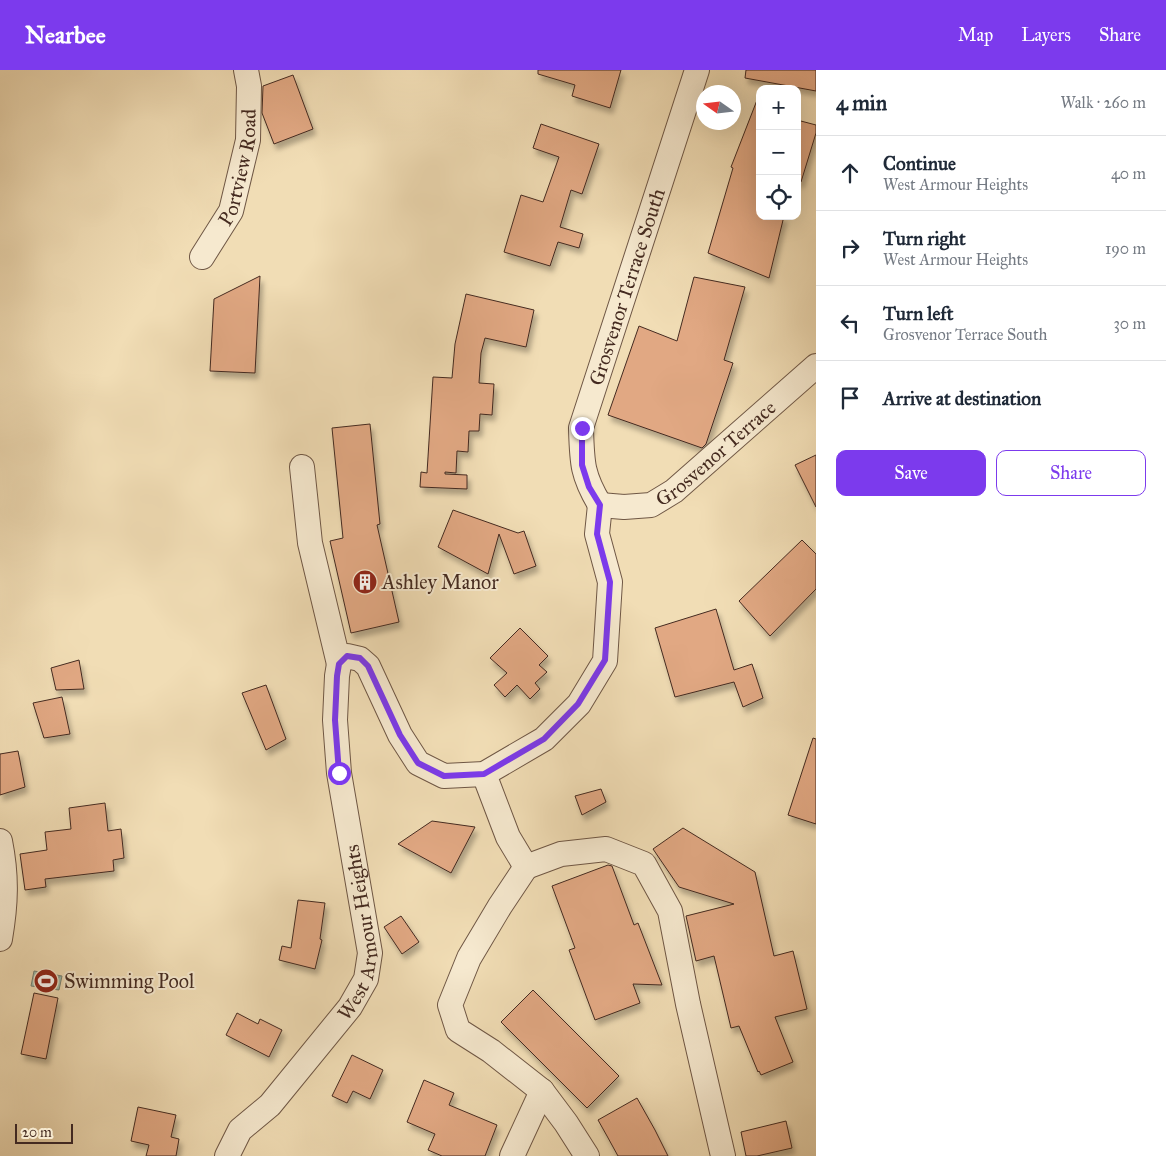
<!DOCTYPE html>
<html lang="en">
<head>
<meta charset="utf-8">
<style>
	:root { --surface:#fff; --page:#f6f6f7; --text:#1f2937; --muted:#747a83; --line:#e0e1e3; --accent:#7c3aed }
	body { margin:0; font-family:"IM FELL Great Primer",serif; background:var(--page); color:var(--text) }
	.controls { position:absolute; right:15px; top:15px; display:grid; overflow:hidden; border-radius:10px; box-shadow:0 5px 20px #0002 }
	.controls button { width:45px; height:45px; display:grid; place-items:center; padding:0; border:0; border-bottom:1px solid var(--line); background:var(--surface); color:var(--text); font:25px sans-serif }
	.compass { position:absolute; left:696px; top:15px; width:45px; height:45px; border-radius:50%; background:var(--surface); box-shadow:0 5px 20px #0002; rotate:284deg }
	.scale { position:absolute; left:15px; bottom:12px; width:58px; box-sizing:border-box; padding-left:5px; border:2px solid #442a20; border-top:0; font-size:14px; line-height:18px; white-space:nowrap; color:#442a20; -webkit-text-stroke:4px #f6e9cf; paint-order:stroke }
	.stop { position:absolute; width:15px; height:15px; margin:-11px; border:4px solid #7c3aed; border-radius:50%; background:#fff }
	.stop.end { background:#7c3aed; border-color:#fff; box-shadow:0 1px 5px #0008 }
	.list { margin:0; padding:0; list-style:none }
	h2 { display:flex; justify-content:space-between; align-items:center; height:65px; margin:0; padding:0 20px; font-size:21px }
	h2 small { font-size:16px; font-weight:400; color:var(--muted) }
	.list li { display:grid; grid-template-columns:32px 1fr auto; gap:15px; align-items:center; box-sizing:border-box; height:75px; padding:0 20px; border-top:1px solid var(--line) }
	.list b { display:block; font-size:19px; white-space:nowrap }
	.list p { margin:0; font-size:16px; white-space:nowrap; color:var(--muted) }
	.list em { font-size:16px; font-style:normal; color:var(--muted) }
	.actions { display:flex; gap:10px; padding:15px 20px }
	.actions a { flex:1; padding:11px 0; border:1px solid var(--accent); border-radius:10px; text-align:center; font-size:18px; color:var(--accent) }
	.actions .main { background:var(--accent); color:#fff }
	.icon { flex:none; width:28px; height:28px; fill:none; stroke:currentColor; stroke-width:2; stroke-linecap:round; stroke-linejoin:round }
	.map { position:relative; flex:none; width:816px; height:1086px; overflow:hidden }
	header { display:flex; align-items:center; gap:30px; box-sizing:border-box; height:70px; padding:0 25px; background:var(--accent); color:#fff }
	header strong { font-size:24px }
	nav { display:flex; gap:28px; margin-inline-start:auto; font-size:18px }
	main { display:flex }
	aside { flex:1; background:var(--surface) }
	.map>svg:first-child { display:block }
</style>
</head>
<body>
<header>
<strong>Nearbee</strong>
<nav><a>Map</a><a>Layers</a><a>Share</a></nav>
</header>
<main>
<div class="map">
<svg width="816" height="1086" viewBox="0 0 816 1086">
	<defs>
		<pattern id="water-waves" width="16" height="10" patternUnits="userSpaceOnUse" patternTransform="scale(1.25)"><rect width="16" height="10" fill="#9bbcae"/><path d="M0 5q4-4 8 0t8 0" fill="none" stroke="#80998d"/></pattern>
		<filter id="shadow"><feDropShadow dx="3" dy="5.5" stdDeviation="2.5" flood-color="#0004"/></filter>
	</defs>
	<rect width="100%" height="100%" fill="#f1ddb5"/>
	<filter id="stains"><feTurbulence type="fractalNoise" baseFrequency=".004" numOctaves="4"/><feColorMatrix values="0 0 0 0 .2 0 0 0 0 .09 0 0 0 0 .02 0 0 0 .5 -.17"/></filter>
	<radialGradient id="worn" r=".72"><stop offset=".6" stop-color="#630" stop-opacity="0"/><stop offset="1" stop-color="#630" stop-opacity=".3"/></radialGradient>
	<path fill="url(#water-waves)" stroke="#788275" d="M34,901l28,5 -3,14 -28,-4z"/>
	<g fill="#e1a883" stroke="#442a20" filter="url(#shadow)">
		<path d="M538,0h83l-11,38 -38,-12 3,-11 -37,-11z"/>
		<path d="M746,0h70v21l-71,-13z"/>
		<path d="M293,5l20,54 -39,15 -12,-31 1,-27z"/>
		<path d="M759,25l1,121h24l-15,62 -61,-25 25,-85 -2,-1z"/>
		<path d="M797,50l19,5v8l-15,49h-4z"/>
		<path d="M541,54l58,20 -17,50 -11,-4 -11,37 23,7 -4,14 -21,-6 -8,24 -46,-14 17,-57 22,7 16,-45 -26,-9z"/>
		<path d="M260,206l-5,97 -45,-2 4,-72z"/>
		<path d="M694,207l51,10 -21,73 9,3 -27,81 -4,4 -94,-33 31,-89 38,15z"/>
		<path d="M466,224l68,16 -8,37 -41,-9 -4,15 -2,30 15,1 -2,31 -12,-1 -1,17h-10l-1,21 -11,-1 -1,22 -11,-1v2l22,1v14l-47,-2 1,-15 6,1 6,-96 19,1 3,-34z"/>
		<path d="M370,354l10,100 -3,1 22,97 -48,11 -21,-92 13,-3 -11,-110z"/>
		<path d="M816,385v52l-21,-42z"/>
		<path d="M453,440l65,23 6,-2 12,35 -22,8 -15,-40 -11,40 -50,-27z"/>
		<path d="M802,470l14,14v35l-46,47 -31,-35z"/>
		<path d="M716,539l18,61 18,-6 11,34 -20,9 -9,-25 -59,15 -20,-69z"/>
		<path d="M520,558l28,28 -9,9 8,7 -12,11 5,6 -10,10 -13,-14 -12,12 -11,-12 13,-12 -17,-15z"/>
		<path d="M79,590l5,29 -28,1 -5,-22z"/>
		<path d="M266,615l20,54 -20,11 -24,-57z"/>
		<path d="M62,627l8,37 -26,4 -11,-35z"/>
		<path d="M813,668l3,1v85l-28,-9z"/>
		<path d="M18,681l7,36 -25,8v-41z"/>
		<path d="M601,719l5,13 -24,13 -7,-19z"/>
		<path d="M105,733l3,28 13,-2 3,29 -11,2 1,11 -69,8 1,8 -21,3 -5,-36 27,-4 -2,-18 26,-3 -2,-21z"/>
		<path d="M432,751l43,6 -24,46 -53,-29z"/>
		<path d="M683,758l72,44 19,84 19,-5 14,58 -32,8 18,45 -32,13 -2,-4 -1,1 -19,-46 -8,2 -17,-72 -18,5 -10,-45 48,-12 -55,-17 -26,-38z"/>
		<path d="M608,795l4,1 22,59 4,-2 24,62 -29,-1 7,19 -45,17 -26,-70 6,-2 -23,-62z"/>
		<path d="M298,830l27,3 -5,36 2,1 -7,29 -36,-9 3,-14 9,2z"/>
		<path d="M401,846l18,26 -17,12 -18,-27z"/>
		<path d="M533,920l86,86 -32,32 -86,-86z"/>
		<path d="M34,923l24,5 -12,61 -25,-5z"/>
		<path d="M237,943l21,11 2,-5 22,11 -13,27 -43,-22z"/>
		<path d="M352,985l31,15 -13,29 -17,-8 -6,12 -15,-7z"/>
		<path d="M424,1010l30,13 -5,12 48,20 -12,31h-43l-14,-6 7,-16 -28,-12z"/>
		<path d="M637,1028l18,32 13,26h-50l-11,-20 -9,-16z"/>
		<path d="M138,1037l38,8 -5,22 8,2 -3,17h-30l3,-11 -18,-4z"/>
		<path d="M786,1051l6,27 -35,8h-11l-5,-24z"/>
	</g>
	<g fill="none" stroke-linecap="round" stroke-linejoin="round">
		<defs>
			<g id="minor">
				<path id="s1" d="M202,187l29,-46 17,-71 1,-54 -3,-16"/>
				<path d="M302,397l8,76 29,121"/>
				<path id="s2" d="M600,435c-18,-30 -18,-42 -19,-77l116,-358"/>
				<path id="s3" d="M600,435l24,2 27,-2 23,-14 142,-125"/>
				<path d="M484,704l24,63 18,30"/>
				<path d="M0,771c7,35 6,63 0,98"/>
				<path d="M526,797l35,-13 45,-5 38,15 26,47 18,93 35,152"/>
				<path d="M526,797l-26,39 -31,52 -19,47 8,25 33,21 51,40 24,32 21,33"/>
				<path id="s4" d="M227,1086l13,-26 30,-25 80,-98 16,-28 4,-26 -31,-180 -4,-53 2,-44 2,-12 8,-8 13,3 8,7 32,69 18,28 26,13 40,-2 60,-35 35,-35 26,-43 5,-79 -13,-48 3,-29"/>
				<path d="M512,1086l30,-65"/>
			</g>
		</defs>
		<use href="#minor" stroke="#6f5745" stroke-width="26"/>
		<use href="#minor" stroke="#f6e9cf" stroke-width="24"/>
	</g>
	<g fill="none" stroke-linecap="round" stroke-linejoin="round">
		<path stroke="#7c3aed" stroke-width="6" d="M339,703l-4,-53 2,-44 2,-12 8,-8 13,2 8,8 32,69 18,28 26,13 40,-2 60,-35 34,-35 27,-44 5,-78 -13,-48 3,-29 -11,-18 -7,-22v-37"/>
	</g>
	<defs>
		<symbol id="building-disc" viewBox="-11 -11 22 22"><circle r="9.5" fill="#8f2418" stroke="#f6e9cf"/><path d="M-4-6H4V6H1V3H-1V6H-4ZM-2.5-4.3h1.7v1.8h-1.7ZM.8-4.3h1.7v1.8H.8ZM-2.5-1h1.7V.8h-1.7ZM.8-1h1.7V.8H.8Z" fill="#fff"/></symbol>
		<symbol id="stadium-disc" viewBox="-11 -11 22 22"><circle r="9.5" fill="#8f2418" stroke="#f6e9cf"/><path d="M0-5a6.5 5 0 1 0 0 10a6.5 5 0 1 0 0-10ZM-3.5-1.8h7v3.6h-7Z" fill="#fff"/></symbol>
	</defs>
	<g fill-rule="evenodd">
		<use href="#building-disc" x="351" y="498" width="28" height="28"/>
		<use href="#stadium-disc" x="32" y="897" width="28" height="28"/>
	</g>
	<g text-anchor="middle" dominant-baseline="central" stroke-width="4" stroke-linejoin="round" paint-order="stroke">
		<g font-size="20" fill="#442a20" stroke="#f6e9cf">
			<text stroke="none"><textPath href="#s1" startOffset="99">Portview Road</textPath></text>
			<text stroke="none"><textPath href="#s2" startOffset="229">Grosvenor Terrace South</textPath></text>
			<text stroke="none"><textPath href="#s3" startOffset="134">Grosvenor Terrace</textPath></text>
			<text stroke="none"><textPath href="#s4" startOffset="272">West Armour Heights</textPath></text>
		</g>
		<g font-size="20" fill="#442a20" stroke="#f6e9cf" text-anchor="start">
			<text x="382" y="512">Ashley Manor</text>
			<text x="64" y="911">Swimming Pool</text>
		</g>
	</g>
	<rect width="100%" height="100%" filter="url(#stains)"/>
	<rect width="100%" height="100%" fill="url(#worn)"/>
</svg>
<div class="controls">
<button>+</button>
<button>−</button>
<button><svg class="icon" aria-label="locate" viewBox="0 0 24 24"><circle cx="12" cy="12" r="6"/><path d="M12 2v4M12 18v4M2 12h4M18 12h4"/></svg></button>
</div>
<svg class="compass" viewBox="-18 -18 36 36"><path d="M0-13l5 13h-10z" fill="#e53935"/><path d="M0 13l5-13h-10z" fill="#747a83"/></svg>
<div class="scale">20 m</div>
<div class="stop" style="left:339px;top:703px"></div>
<div class="stop end" style="left:582px;top:358px"></div>
</div>
<aside>
<h2>4 min<small>Walk · 260 m</small></h2>
<ul class="list">
<li><svg class="icon" aria-label="ahead" viewBox="0 0 24 24"><path d="M12 20V5M6 11l6-6 6 6"/></svg><div><b>Continue</b><p>West Armour Heights</p></div><em>40 m</em></li>
<li><svg class="icon" aria-label="right" viewBox="0 0 24 24"><path d="M7 20v-9h11M14 6l5 5-5 5"/></svg><div><b>Turn right</b><p>West Armour Heights</p></div><em>190 m</em></li>
<li><svg class="icon" aria-label="left" viewBox="0 0 24 24"><path d="M17 20v-9H6M10 6l-5 5 5 5"/></svg><div><b>Turn left</b><p>Grosvenor Terrace South</p></div><em>30 m</em></li>
<li><svg class="icon" aria-label="arrive" viewBox="0 0 24 24"><path d="M6 21V4h12l-3 4 3 4H6"/></svg><div><b>Arrive at destination</b></div></li>
</ul>
<div class="actions"><a class="main">Save</a><a>Share</a></div>
</aside>
</main>
</body>
</html>
